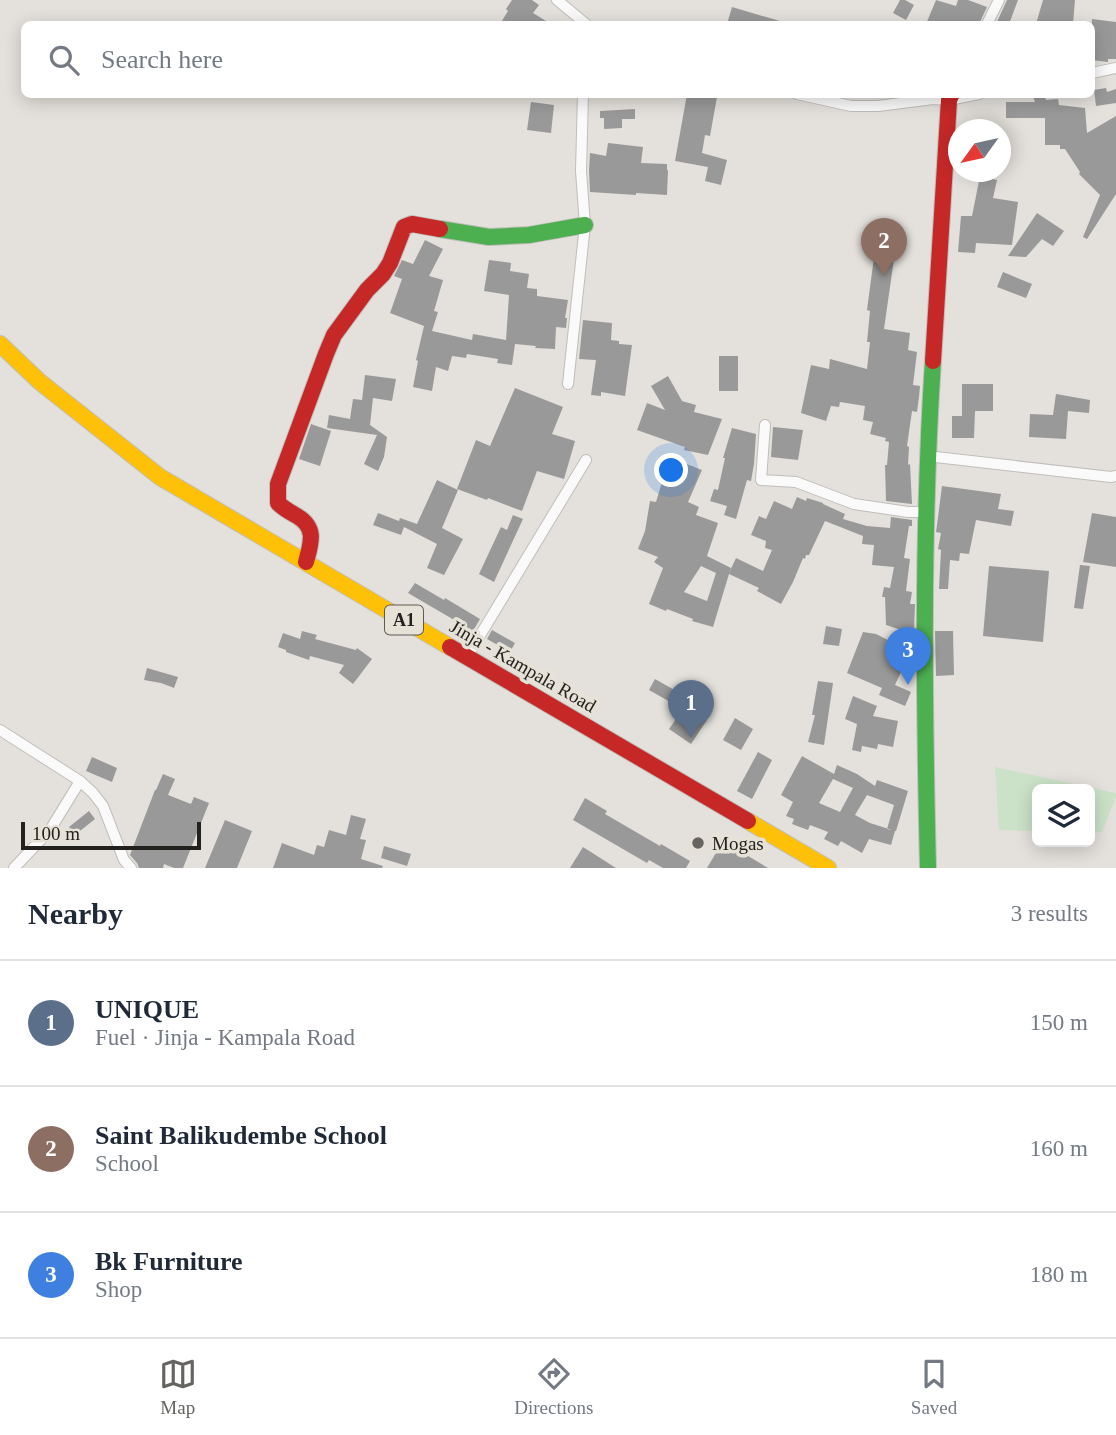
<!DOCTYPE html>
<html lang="en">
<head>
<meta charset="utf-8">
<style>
	:root { --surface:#fff; --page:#f2f2f3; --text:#1f2937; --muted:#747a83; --line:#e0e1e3; --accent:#666460 }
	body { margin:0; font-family:Georgia,serif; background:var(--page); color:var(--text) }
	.controls { position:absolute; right:21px; bottom:21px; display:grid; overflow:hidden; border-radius:10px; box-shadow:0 4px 18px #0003 }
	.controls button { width:63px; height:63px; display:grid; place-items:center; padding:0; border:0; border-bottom:2px solid var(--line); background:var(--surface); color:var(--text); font:35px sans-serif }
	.compass { position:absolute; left:948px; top:119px; width:63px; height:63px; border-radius:50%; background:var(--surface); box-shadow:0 4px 18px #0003; rotate:237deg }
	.scale { position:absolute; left:21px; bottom:18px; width:180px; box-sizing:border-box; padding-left:7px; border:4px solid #22211d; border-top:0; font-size:19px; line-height:24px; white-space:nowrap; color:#22211d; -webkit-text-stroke:5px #e7e2d8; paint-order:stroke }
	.you { position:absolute; left:672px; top:471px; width:24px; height:24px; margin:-18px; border:5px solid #fff; border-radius:50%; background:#1a73e8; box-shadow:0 0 0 10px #1a73e833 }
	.badge { display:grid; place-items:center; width:46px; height:46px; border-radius:50%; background:var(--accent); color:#fff; font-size:23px; font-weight:700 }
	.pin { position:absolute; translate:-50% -58px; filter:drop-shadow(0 2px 4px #0008) }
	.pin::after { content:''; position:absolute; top:37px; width:24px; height:21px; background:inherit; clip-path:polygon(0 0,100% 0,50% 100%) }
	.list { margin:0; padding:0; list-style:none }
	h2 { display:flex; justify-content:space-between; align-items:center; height:91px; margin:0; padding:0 28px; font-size:30px }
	h2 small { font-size:23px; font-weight:400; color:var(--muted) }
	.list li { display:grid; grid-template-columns:46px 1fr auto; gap:21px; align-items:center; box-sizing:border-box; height:126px; padding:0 28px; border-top:2px solid var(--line) }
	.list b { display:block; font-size:26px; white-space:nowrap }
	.list p { margin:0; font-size:23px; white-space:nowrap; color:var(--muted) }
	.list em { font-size:23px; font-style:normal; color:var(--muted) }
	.icon { flex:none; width:38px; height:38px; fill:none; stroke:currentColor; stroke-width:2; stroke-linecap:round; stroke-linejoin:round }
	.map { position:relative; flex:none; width:1116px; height:868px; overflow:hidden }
	.search { position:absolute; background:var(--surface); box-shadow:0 4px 18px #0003; left:21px; right:21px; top:21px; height:77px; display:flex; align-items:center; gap:18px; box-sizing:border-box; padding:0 24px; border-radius:10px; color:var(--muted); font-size:26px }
	.sheet { height:469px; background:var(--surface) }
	nav { display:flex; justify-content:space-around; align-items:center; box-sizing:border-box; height:98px; border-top:2px solid var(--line); background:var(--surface); font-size:19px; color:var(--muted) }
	nav a { display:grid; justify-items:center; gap:4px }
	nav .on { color:var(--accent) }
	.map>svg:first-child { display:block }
</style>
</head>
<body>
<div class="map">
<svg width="1116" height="868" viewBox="0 0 1116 868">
	<rect width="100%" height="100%" fill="#e4e1dc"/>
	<path fill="#cbe2c9" d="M995,767l121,26v4l-14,35h-12v-43h-53v42l-38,-1z"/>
	<g fill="#9a9999" fill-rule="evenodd">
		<path d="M512,0h20l7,5 -6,8 18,11h-51l8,-13 -2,-2z"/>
		<path d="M900,0h5l9,5 -8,15 -13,-7z"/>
		<path d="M936,0l20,6 2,-6h10l19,7 -8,17h-53z"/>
		<path d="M1007,0h11l-9,24h-13z"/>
		<path d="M1043,0h32l-2,24h-37z"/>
		<path d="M732,7l51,15v2h-56z"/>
		<path d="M1092,19l24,3v37h-8v3l-17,-2z"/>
		<path d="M1106,88l1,4 9,-3v14l-20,3 -2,-16z"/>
		<path d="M687,94h16l14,3 -7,39 -5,-1 -3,18 25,7 -6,25 -16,-4 3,-14 -33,-6z"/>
		<path d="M1032,94h12l2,6 12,-1 1,6 26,3 2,25 29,-17v78l-29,45 -4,-2 17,-42 -21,-21 1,-2 -15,-23h-5v-4h-15v-27h-39v-16h29z"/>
		<path d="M531,102l23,3 -3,28 -24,-3z"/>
		<path d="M635,109v10h-13v9l-18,1v-11h-4v-7z"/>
		<path d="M608,143l35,4 -2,16 26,1v6h1l-1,25 -31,-2v2l-46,-3 -1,-21 1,-18 16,3z"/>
		<path d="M980,176l17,4 -4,18 25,4 -6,43 -36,-2 -1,10 -17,-1 3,-36h11z"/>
		<path d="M1037,213l27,18 -11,15 -11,-7 -16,18 -18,-1z"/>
		<path d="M425,240l18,9 -14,27 14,4 -9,31 4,1 -6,19 40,9 1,-6 33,6 3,-45 -25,-4 5,-31 22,3 -1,8 19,3 -2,14 10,1v7l31,4 -3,18h2l-1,10 -10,-1 -1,22 -20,-1 1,-2 -21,-2 -3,21 -15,-2 1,-4 -31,-5 -1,4 -14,-2 -4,15 -12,-4 -4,24 -19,-4 5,-26 -2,-1 8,-34 -34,-13 12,-34 -8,-3 8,-16 11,4z"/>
		<path d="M876,242l20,3 -12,84 26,4 -2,17 9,2 -4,33 7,1 -1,11 -2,15 -5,-1 -5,35 2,1 -1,18 2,-1 2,40 -26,-3 -1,-36h2l2,-23 -4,-1 1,-3 -16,-4 3,-12 -10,-2 2,-14 -25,-4 -1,5 -8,-1 -5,15 -25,-8 10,-48 18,4 1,-10 37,10 3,-27h-3l3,-31 -3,-1z"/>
		<path d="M1003,272l29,12 -6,14 -29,-11z"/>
		<path d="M583,320l29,3 -1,17 8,1v3l13,1 -7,51 -24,-4v4l-10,-1 5,-35 -17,-1z"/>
		<rect x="719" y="356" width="19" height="35"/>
		<path d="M365,375l31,4 -4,22 -19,-3 -3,27 17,12 -3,20 -6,14 -14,-7 13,-29 -50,-7 2,-13 21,4 3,-20 9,1z"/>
		<path d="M668,376l14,25 14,4 -2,7 28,7 -14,36 -24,-5 1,-3 -48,-17 10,-27 18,7 -14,-24z"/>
		<path d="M962,384h31v27h-18l-1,27h-22v-22h10z"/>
		<path d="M515,388l48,19 -11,27 23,7 -11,38 -27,-8 -15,40 -34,-13 -1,2 -30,-11 19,-49 14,6z"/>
		<path d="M1056,394l34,6 -1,13 -21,-2 -2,28 -37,-2 1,-23 23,1z"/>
		<path d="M311,424l20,7 -11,35 -21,-7z"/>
		<path d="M773,427l30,3 -5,30 -27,-3z"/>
		<path d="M732,428l24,6 -2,30 -3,17 -4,-1 -11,39 -12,-4 3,-9 -17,-5 4,-12 4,1 7,-32h-2z"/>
		<path d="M679,461l23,9 -14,32 11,5 -3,8 22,8 -11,33 24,12 -2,5 7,-15 27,13 9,-21 -7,-2 1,-7 -15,-6 8,-19 7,3 8,-18 18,8 5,-12 9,4 1,-3 16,5v1l22,10 -2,5 24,7 23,2 1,-11 21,3v6h-3l-5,32 6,1 -4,32 6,1 -2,12h5l-1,27h-10l-18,-6 -1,-28h-3l2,-10 6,1 4,-21 -22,-2 2,-20 -12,-1 1,-8 -38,-15 -16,34h-3l-1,4 -2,-1 -10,24 -12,22 -24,-13 2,-3 -30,-14 -16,53 -21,-6 1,-2 -26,-10 -1,2 -17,-7 14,-36 -9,-6 4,-5 -20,-8 7,-18 5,-30 6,1 6,-20 7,2zM701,566l15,7 -9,28 -23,-9z"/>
		<path d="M437,480l21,10 -16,38 21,11 -19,36 -17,-7 10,-24 -33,-17 -3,8 -28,-10 5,-12 21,8 1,-3 17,6z"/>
		<path d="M942,486l59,8 -3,15 16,2 -3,15 -35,-6 -7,34 -9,-1 -1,8 -9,-1 -2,29h-9l2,-39 -3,-1 3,-16 -5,-1 1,-7z"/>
		<path d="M1092,513l24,4v50l-33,-5z"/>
		<path d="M513,515l10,4 -29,63 -15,-8 22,-47 6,3z"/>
		<path d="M1080,565l10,1 -7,43 -9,-1z"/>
		<path d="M989,566l60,5 -6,71 -60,-6z"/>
		<path d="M415,583l29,17 1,-2 35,21 -7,12 -65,-38z"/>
		<path d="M826,626l16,3 -3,17 -16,-2z"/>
		<path d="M492,630l23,13 -5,9 -23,-13z"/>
		<path d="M302,631l15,4 -2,4 41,11 1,-2 15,11 -19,25 -14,-11 5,-8 -34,-9 -1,4 -23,-8v-2l-8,-3 5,-14 17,6z"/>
		<path d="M935,631h18l1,44 -18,1z"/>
		<path d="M863,632l13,2 22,11 -2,3 9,3 -4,9 5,1 -11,24 16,7 -6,14 -26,-11 3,-7 -35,-15z"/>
		<path d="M147,668l31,9 -4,11 -13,-5 -17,-3z"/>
		<path d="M655,679l30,17 -6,11 -30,-17z"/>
		<path d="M818,681l15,2 -9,62 -16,-3 7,-27h-3z"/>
		<path d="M853,696l24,10 -4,10 25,5 -5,26 -15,-3 -1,5 -15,-3 -1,6 -9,-2 5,-26 -12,-5z"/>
		<path d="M686,705l21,15 -16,24 -22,-15z"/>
		<path d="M735,718l18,11 -12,21 -18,-10z"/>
		<path d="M758,752l14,8 -20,39 -15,-8z"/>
		<path d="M802,756l32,18 3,-9 20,9 18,12 2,-6 31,11 -12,40 -9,-2 7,-24 -27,-10 -12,20 15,8 25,8 -4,14 -22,-6 -7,14 -21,-12 -3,5 -14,-7 4,-7 -18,-7 -2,5 -16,-6 2,-5 -8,-3 7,-14 -12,-7zM833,779l20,9 -13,24 -21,-9z"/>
		<path d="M92,757l25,11 -5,14 -26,-11z"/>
		<path d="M163,774l12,5 -7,16 23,9 3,-7 15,6 -26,65h-9l-10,-4 -1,4h-24l-2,-5 -7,-8 25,-65h1z"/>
		<path d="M585,798l22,13 -2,3 55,32 1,-2 29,17 -4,7h-23l-14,-8 -2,3 -74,-43z"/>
		<path d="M89,811l6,8 -20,16 -6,-8z"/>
		<path d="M351,815l15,4 -6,20 6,1 -5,19 22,7 -1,2h-109l9,-25 32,12 3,-10 7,2 5,-17 17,5z"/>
		<path d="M225,820l27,11 -15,37h-32z"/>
		<path d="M723,841l45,27h-61z"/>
		<path d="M384,846l27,8 -4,12 -26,-8z"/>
		<path d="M583,847l33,21h-46z"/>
	</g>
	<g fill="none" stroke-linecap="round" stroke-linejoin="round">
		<defs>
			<g id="street">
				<path d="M557,0l29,24"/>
				<path d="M987,24l12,-24"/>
				<path d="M1092,73l24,-5"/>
				<path d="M797,94l54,12h27l55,-7 16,1 30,-6"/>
				<path d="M568,384l17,-159 -4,-54 2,-77"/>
				<path d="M765,425l-4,55 35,2 58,22 54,8h17"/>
				<path d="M927,456l184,21 5,-1"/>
				<path d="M467,657l119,-197"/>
				<path d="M0,730l80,51 13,12 10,13 21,54 7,8"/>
				<path d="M14,868l36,-38 30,-49"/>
			</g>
			<g id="fast">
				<path d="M440,229l49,8 40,-2 56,-10"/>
				<path d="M928,868c-4,-169 -6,-338 5,-507"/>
			</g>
			<g id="slow">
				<path d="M0,344l40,38 120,95 290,170"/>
				<path d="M748,821l80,47"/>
			</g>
			<g id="jam">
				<path d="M933,361l16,-261 3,-6"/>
				<path d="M306,562c5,-19 11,-34 -9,-46 -7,-4 -13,-7 -19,-13v-19l48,-130 8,-19 33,-45 16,-16 7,-11 14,-36 8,-3 28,5"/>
				<path d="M450,647l298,174"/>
			</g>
		</defs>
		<use href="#street" stroke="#c0beba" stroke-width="12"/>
		<use href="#fast" stroke="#c0beba" stroke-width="18"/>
		<use href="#slow" stroke="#c0beba" stroke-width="18"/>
		<use href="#jam" stroke="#c0beba" stroke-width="18"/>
		<use href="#street" stroke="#fbfafa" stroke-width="10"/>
		<use href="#fast" stroke="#4caf50" stroke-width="16"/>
		<use href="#slow" stroke="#ffc107" stroke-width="16"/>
		<use href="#jam" stroke="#c62828" stroke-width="16"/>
	</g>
	<circle fill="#666460" stroke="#e7e2d8" stroke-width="2.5" cx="698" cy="843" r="7"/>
	<g text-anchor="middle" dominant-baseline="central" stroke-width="7" stroke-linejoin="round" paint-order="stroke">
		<rect fill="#e7e2d8" stroke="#5d5b55" stroke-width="2" x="385" y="605.5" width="38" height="29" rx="5"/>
		<g font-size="18" font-weight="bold" fill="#22211d">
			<text x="404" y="620">A1</text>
		</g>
		<g font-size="19" fill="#22211d" stroke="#e7e2d8">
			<text transform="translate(523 666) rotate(30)">Jinja - Kampala Road</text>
		</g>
		<g font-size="19" fill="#22211d" stroke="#e7e2d8" text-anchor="start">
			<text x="712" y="843">Mogas</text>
		</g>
	</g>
</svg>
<div class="controls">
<button><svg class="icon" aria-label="layers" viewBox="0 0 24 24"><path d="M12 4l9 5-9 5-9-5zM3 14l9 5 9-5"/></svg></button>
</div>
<svg class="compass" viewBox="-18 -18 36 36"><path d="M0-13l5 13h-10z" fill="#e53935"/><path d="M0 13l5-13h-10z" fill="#747a83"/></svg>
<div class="scale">100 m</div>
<div class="you"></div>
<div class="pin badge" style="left:691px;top:738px;background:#5c6f8a">1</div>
<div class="pin badge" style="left:884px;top:276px;background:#8d6e63">2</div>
<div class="pin badge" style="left:908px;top:685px;background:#3f7fe0">3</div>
<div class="search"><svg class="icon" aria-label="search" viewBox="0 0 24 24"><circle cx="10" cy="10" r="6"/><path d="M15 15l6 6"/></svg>Search here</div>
</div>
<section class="sheet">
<h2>Nearby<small>3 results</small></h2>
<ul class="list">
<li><span class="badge" style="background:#5c6f8a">1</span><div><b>UNIQUE</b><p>Fuel · Jinja - Kampala Road</p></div><em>150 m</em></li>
<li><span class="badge" style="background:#8d6e63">2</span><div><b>Saint Balikudembe School</b><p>School</p></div><em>160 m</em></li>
<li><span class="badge" style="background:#3f7fe0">3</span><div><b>Bk Furniture</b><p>Shop</p></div><em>180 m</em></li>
</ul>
</section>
<nav>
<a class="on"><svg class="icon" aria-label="map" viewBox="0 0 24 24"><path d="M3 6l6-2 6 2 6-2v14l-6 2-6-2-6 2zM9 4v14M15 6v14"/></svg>Map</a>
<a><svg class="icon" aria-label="directions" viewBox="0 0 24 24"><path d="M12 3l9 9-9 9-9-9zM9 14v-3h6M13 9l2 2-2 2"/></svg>Directions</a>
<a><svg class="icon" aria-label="saved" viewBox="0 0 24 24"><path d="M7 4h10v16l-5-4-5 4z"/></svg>Saved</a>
</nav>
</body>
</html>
